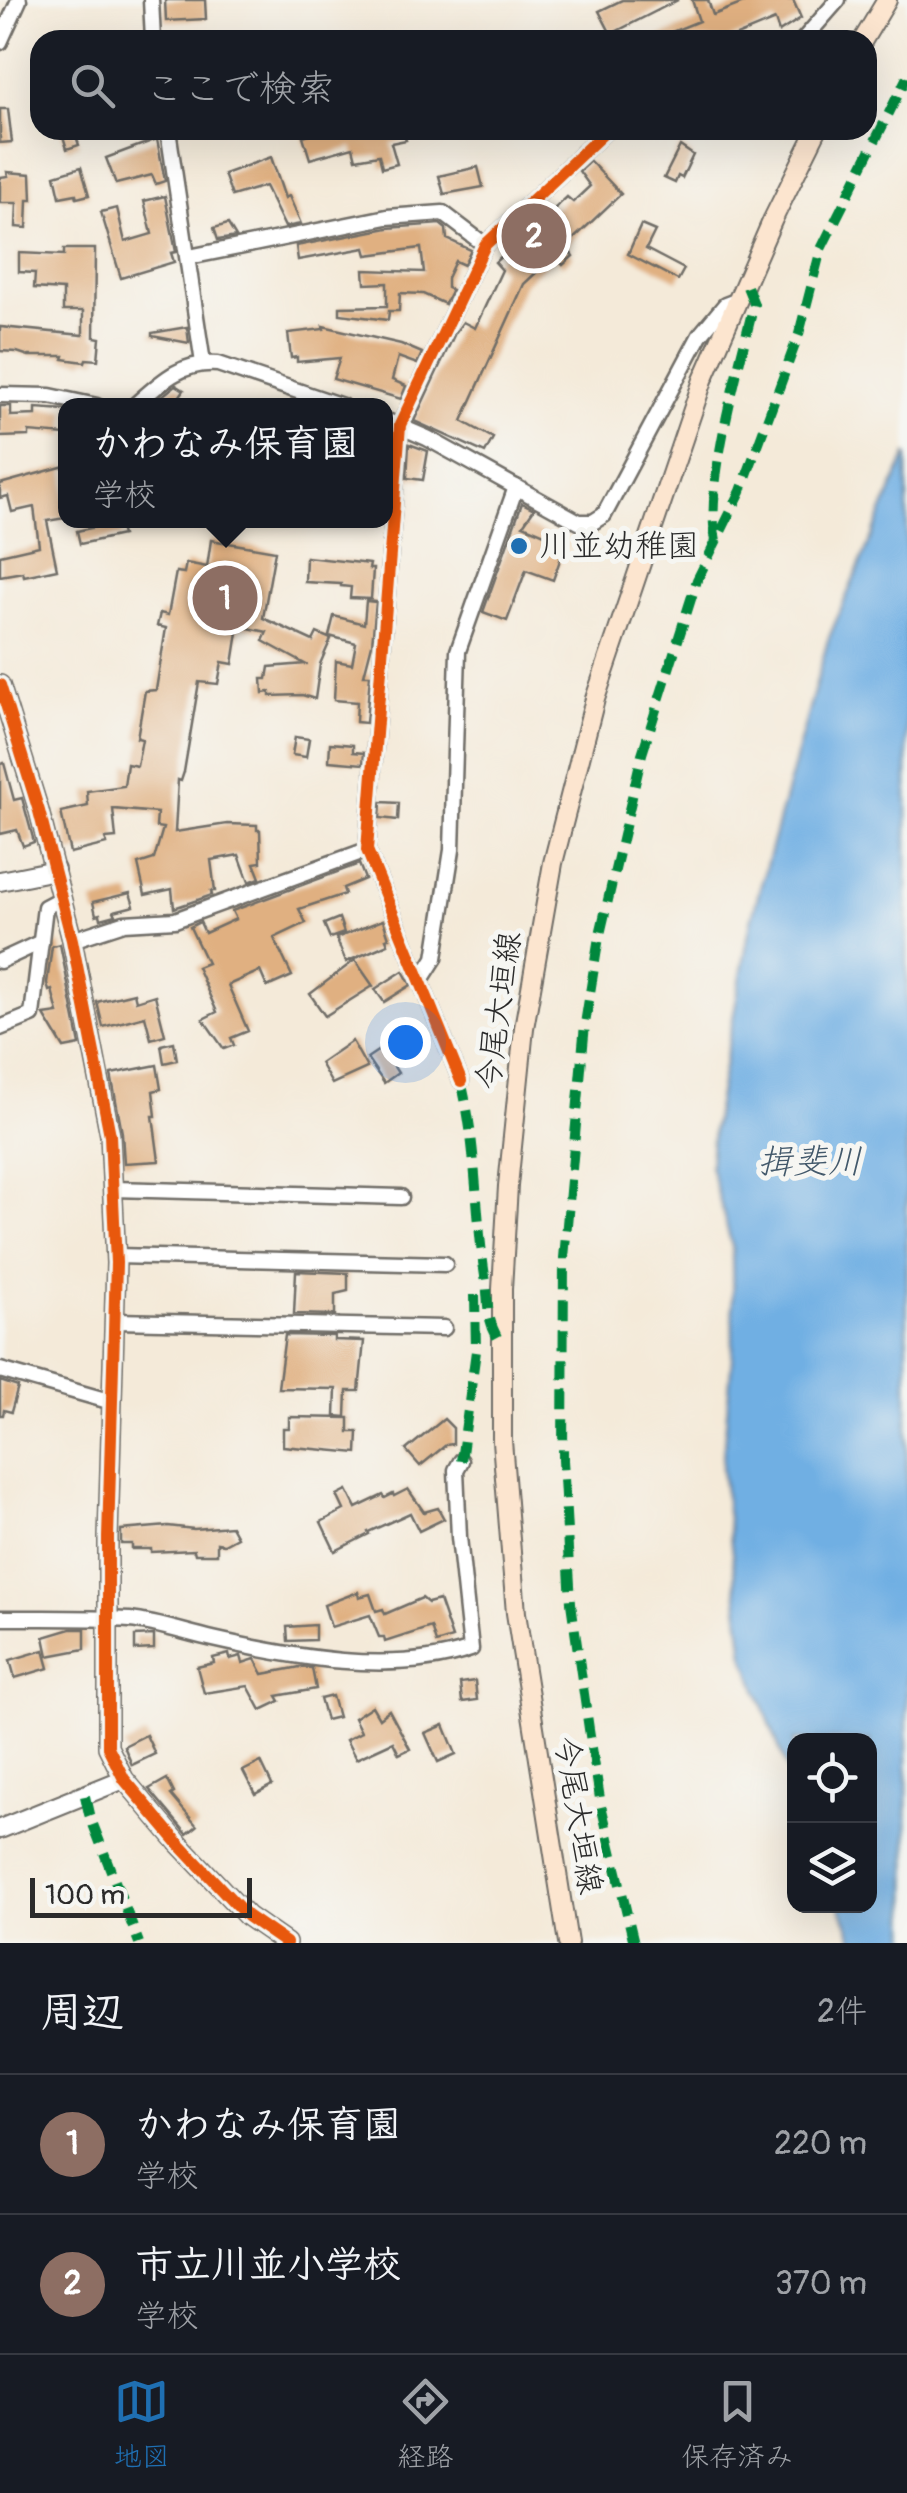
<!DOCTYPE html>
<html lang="ja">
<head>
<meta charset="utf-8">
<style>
	:root { --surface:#171b24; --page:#242831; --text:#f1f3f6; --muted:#9ea1a6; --line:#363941; --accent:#1f6fb2 }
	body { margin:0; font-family:Pangolin,"Klee One",sans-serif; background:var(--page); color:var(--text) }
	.controls { position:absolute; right:30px; bottom:30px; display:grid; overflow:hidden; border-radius:20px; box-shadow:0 10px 40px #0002 }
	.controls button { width:90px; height:90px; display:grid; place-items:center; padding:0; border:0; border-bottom:2px solid var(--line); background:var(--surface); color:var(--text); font:50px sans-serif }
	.scale { position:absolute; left:30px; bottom:25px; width:222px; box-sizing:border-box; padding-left:10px; border:5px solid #2b2b2b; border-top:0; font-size:28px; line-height:35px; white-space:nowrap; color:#2b2b2b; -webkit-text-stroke:8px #f6f6f2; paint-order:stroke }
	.you { position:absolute; left:405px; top:1042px; width:35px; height:35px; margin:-25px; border:8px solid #fff; border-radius:50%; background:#1a73e8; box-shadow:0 0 0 15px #1a73e833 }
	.badge { display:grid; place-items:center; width:65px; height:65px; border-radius:50%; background:var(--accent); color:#fff; font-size:32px; font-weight:700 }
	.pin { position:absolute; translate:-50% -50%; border:5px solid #fff; box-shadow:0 2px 10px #0006 }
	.popup { position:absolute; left:58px; top:398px; width:335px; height:130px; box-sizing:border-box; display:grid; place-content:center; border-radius:20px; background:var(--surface); filter:drop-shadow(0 2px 8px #0005); font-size:32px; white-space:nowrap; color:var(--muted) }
	.popup b { font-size:38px; color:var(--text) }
	.popup::after { content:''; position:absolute; left:50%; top:100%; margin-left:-20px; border:20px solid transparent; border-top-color:var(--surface) }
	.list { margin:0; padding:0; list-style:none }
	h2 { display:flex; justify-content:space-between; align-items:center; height:130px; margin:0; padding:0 40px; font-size:42px }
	h2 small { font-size:32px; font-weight:400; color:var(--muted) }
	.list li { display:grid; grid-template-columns:65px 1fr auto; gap:30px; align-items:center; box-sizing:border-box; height:140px; padding:0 40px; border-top:2px solid var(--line) }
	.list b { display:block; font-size:38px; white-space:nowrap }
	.list p { margin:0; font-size:32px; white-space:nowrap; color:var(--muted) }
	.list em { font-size:32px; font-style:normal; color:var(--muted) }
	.icon { flex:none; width:55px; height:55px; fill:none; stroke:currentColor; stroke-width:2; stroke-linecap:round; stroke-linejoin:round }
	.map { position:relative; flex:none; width:907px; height:1943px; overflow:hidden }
	.search { position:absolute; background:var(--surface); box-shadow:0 10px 40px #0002; left:30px; right:30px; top:30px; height:110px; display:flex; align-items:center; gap:25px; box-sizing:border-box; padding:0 35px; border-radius:30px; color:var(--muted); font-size:38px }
	.sheet { height:410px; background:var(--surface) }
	nav { display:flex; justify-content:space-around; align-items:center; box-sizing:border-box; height:140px; border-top:2px solid var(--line); background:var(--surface); font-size:28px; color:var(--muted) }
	nav a { display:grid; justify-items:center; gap:5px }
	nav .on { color:var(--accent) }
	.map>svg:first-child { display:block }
</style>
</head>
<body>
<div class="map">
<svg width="907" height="1943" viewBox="0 0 907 1943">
	<rect width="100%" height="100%" fill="#f6f6f2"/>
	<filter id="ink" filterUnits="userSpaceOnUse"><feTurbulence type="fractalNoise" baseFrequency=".01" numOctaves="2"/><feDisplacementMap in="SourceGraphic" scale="20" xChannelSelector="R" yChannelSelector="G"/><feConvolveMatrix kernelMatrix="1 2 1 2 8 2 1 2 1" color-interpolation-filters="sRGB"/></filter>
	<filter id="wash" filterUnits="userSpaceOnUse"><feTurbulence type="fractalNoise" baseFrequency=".0048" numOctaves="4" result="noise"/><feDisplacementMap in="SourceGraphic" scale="40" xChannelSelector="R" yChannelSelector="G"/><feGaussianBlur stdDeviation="2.25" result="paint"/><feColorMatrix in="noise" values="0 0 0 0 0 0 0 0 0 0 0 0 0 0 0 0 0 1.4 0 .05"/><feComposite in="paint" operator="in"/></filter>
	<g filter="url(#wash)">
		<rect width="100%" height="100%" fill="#f4ead9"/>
		<path fill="#6fafe3" stroke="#4d6d87" stroke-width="2.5" d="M907,454v1489h-52l-15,-37h30v-166h-76v47l-50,-132 -22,-187 11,-121 -1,-101 -22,-81 3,-38 38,-206 77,-281z"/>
		<g id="blocks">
			<g fill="#e0b081">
				<path d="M165,0h40l1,19 -40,2z"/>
				<path d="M622,0h56l-67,34 -12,-23z"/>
				<path d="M692,0h16l5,15 38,-15h42l8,18 -22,14 -4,-12 -48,20h-75l47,-19z"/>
				<path d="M0,109h8l4,33 -12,1z"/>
				<path d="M61,130h13l5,15 -12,4z"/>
				<path d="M324,130h16l1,3 11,-3h51l3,10 -15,3 6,21 -15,4 -3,-13 -23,4 -3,-12 -43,12 -7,-23z"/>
				<path d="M157,139l8,42 -9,3 -4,-9 -36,9 -10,-26z"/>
				<path d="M680,146l13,9 -11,23 -4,-2 -3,7 -11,-5z"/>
				<path d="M271,157l14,41 4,-2 12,28 -16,3 -20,-41 -33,10 -8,-22z"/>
				<path d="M590,161l31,33 -55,52 7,10 -10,9 -9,-9 -30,28 -62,137 31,17 -8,15 -71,-32 41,-88 8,-11 12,6 27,-58 -7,-8 20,-18 -7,-7 35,-32 8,7 16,-15 6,5 17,-16 -11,-15z"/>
				<path d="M81,167l8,28 -12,3 -1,-4 -16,3 -5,-22z"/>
				<path d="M478,167l5,20 -39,7 -5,-18z"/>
				<path d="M7,172l24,2 1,26h-4l-1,28 -11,-1 1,-24h-17v-26l8,-1z"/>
				<path d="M165,196l11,56 -5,1 3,9 -53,16 -20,-66 16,-4 8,34 27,-8 -8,-33z"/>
				<path d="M228,224l8,13 -18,3 -4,-12z"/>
				<path d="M440,224l6,5 1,10 24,11 -7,15 -9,-4 -8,17v10l5,2 -7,14 -22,-10 -23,-1 -1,18h-10l-1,9 -48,-6v-7l47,-1v-23l-22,1 -1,-14 60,2 -3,-24 -54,7 -2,-7 -67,12 -2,-14 92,-18z"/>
				<path d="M641,225l14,6 -9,18 38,20 -6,11 -50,-26z"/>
				<path d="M64,249h31l-1,88 6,1 -2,22 -12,-1 -1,3 -22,-3 1,-3h-35l-12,-4 -17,-1v-24l83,8v-24h-20v-21l-29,-2 1,-15 -16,-1v-19l45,2z"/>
				<path d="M323,326l78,18 21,9 -5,11 -19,-7 -6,23 14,6 -5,13 -68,-20 7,-21 -43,4v-5l-6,1 -3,-25 36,-4z"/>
				<path d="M187,327l2,16 -37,-7v-3z"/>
				<path d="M176,385l8,5 -11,16h-9l-8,-5z"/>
				<path d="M0,406h11v10l25,-1v-7l29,2v25l-36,-3v4l-29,1z"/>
				<path d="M409,444l19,7 -5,29 -16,-2z"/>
				<path d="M65,466v52l-18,3 10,48 -33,7 -1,-4 -23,4v-21l39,-9 -5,-39 -22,5 -4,-16 -8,2v-14z"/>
				<path d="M522,503l12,6 -11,16 43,18 -13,37 -27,-10 -19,51 -24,-9z"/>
				<path d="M118,522l4,13 -42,9 -3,-13z"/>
				<path d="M211,540l64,11 -12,67 50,23 4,-8 14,6 -11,25 -5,35 -13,-4 -32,1v-4l-7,1 -1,-14h5l2,-12 36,-3 -42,-23 4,-9 -28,-6 -6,38 -11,-2 -4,22 -19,-2 -15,90 -3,9 -3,-1 -3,52 52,-8 30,1v5h3l1,32 -7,1 6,15 -11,4 -10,-27 -28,5 4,31h-4l1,4 -38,13 -2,-19 -27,6 -7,-31 16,-5 9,-31 -7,-1 1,-14 -44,-4 3,29 -11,1 2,5 -37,9 -9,-41 27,-6 -1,-15 37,-5 3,-22 10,2 5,-27 -5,-1 8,-47 11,-1 10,-62 -9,-2 3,-13 8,2 8,-43 8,1 2,-10 21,4z"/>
				<path d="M306,557l64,7 -1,5h4l-2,30 -21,-1 1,-11 -10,-1v-2l-36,-2z"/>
				<path d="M366,601l10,1 -4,42 -8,31h6l-4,48 -10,-1 1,-20 -23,-2 2,-39 16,3 4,-21 -27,-7 5,-20 30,8z"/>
				<path d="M295,737l14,2 -3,18 -14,-2z"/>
				<path d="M330,743l23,2v7l11,1 -1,11 -34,-3z"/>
				<path d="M4,763l10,37 8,-2 12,44 -11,4 -6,-16 -17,4v-70z"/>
				<path d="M381,802l18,1 -1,17 -18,-2z"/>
				<path d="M359,864l6,15 -22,9 2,6 -46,15 7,14 -32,15 18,38 -25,11 -7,-16 -32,14 20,46 -17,7 3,7 -10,4 -21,-30 14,-7 -20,-45 10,-4 -17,-36 10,-5 5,11 31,-14 -4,-8z"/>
				<path d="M130,893l4,13 -20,5 2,4 -15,4 -1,-5 -4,1 -3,-13z"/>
				<path d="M339,918l5,15 -14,5 -6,-14z"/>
				<path d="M383,920l6,18 -3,1 2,5 -42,18 -10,-24z"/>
				<path d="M60,944l20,101 -16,3 -20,-33 14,-2 -6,-23 -3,1 -2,-8 5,-37z"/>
				<path d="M355,960l18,26 -48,30 -15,-22z"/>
				<path d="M403,971l8,14 -27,17 -9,-13z"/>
				<path d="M134,993l2,8 19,-6 10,40 -14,4 -6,-23 -42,11 -6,-25z"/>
				<path d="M352,1041l15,27 -35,16 -12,-21z"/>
				<path d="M174,1042l3,18 -13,3 -3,-18z"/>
				<path d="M382,1048l16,25 -14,10 -17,-25z"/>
				<path d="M157,1065l4,24 -8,2 3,25h-3l6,45 -35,2 -2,-30 -11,-59z"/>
				<path d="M296,1271l52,2v18l-13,3v21l-41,-1z"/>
				<path d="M285,1335l49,1v4l30,1 -5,50h-12l-1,26 -11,-1 1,-27 -58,-1z"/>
				<path d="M0,1381l18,6 -7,25 -7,-2 -1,5h-3z"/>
				<path d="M289,1417l60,1v14h9l-1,21 -74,-7v-18h6z"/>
				<path d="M444,1419l9,9v16l-7,1 -26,21 -14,-16z"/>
				<path d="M408,1489l16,23 14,-4 6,11 -25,12 -9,-18 -42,19 1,2 -34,17 -14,-29 23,-12 -7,-15 10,-5 9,18 27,-13 2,3 8,-4 1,2z"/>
				<path d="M168,1526l26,3 37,-3 6,11 -13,7 -7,-1v11h-22l-1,-4 -43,2v-3h-19v-5h-11v-14z"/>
				<path d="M358,1592l1,5 11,-3 6,17 7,-2 2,5 37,-16 6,5 11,-3 13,38 -16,5 -5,-16 -46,15 -1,-5h-5l-9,-22 -39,12 -7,-22z"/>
				<path d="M315,1625v15l-27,1 -1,-14z"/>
				<path d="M71,1629h14v20l-37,7 -4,-19z"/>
				<path d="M154,1635v14l-19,1v-14z"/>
				<path d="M44,1650l5,18 -34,10 -5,-18z"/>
				<path d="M229,1654l1,5 11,-3 2,7 12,-4 8,15 37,-7 12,1 4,21 -39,7 3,5 -19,9 -13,-24 -44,7 -7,-26 17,-4 -1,-5z"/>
				<path d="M475,1681l2,19 -15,2 -2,-19z"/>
				<path d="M332,1696l6,21 -12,3 -6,-21z"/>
				<path d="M372,1706l7,12 10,-8 21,39 -11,5 -6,-12 -37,17 -10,-19 15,-8 -7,-14z"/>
				<path d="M444,1725l12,29 -18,8 -13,-29z"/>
				<path d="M146,1735l9,19 -23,11 -8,-19z"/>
				<path d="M261,1762l11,23 -17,9 -12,-23z"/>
				<path d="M167,1779l7,14 -3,2 26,31 -10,8 -38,-45z"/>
			</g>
		</g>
	</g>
	<g filter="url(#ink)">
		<use href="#blocks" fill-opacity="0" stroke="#716e68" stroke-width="2.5"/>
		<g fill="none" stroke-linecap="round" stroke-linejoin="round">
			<defs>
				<g id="minor">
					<path d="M151,0l2,40"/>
					<path d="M803,40l35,-40"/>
					<path d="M0,42l19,-42"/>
					<path d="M168,130l35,233"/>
					<path d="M189,257l198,-40 56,-4 42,32"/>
					<path d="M0,395l50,1 47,10"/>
					<path d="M134,406c26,-23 47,-45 84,-42l124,42"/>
					<path d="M385,420l42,18 152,84h14l11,-7 96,-180 25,-30 13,-5"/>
					<path d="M72,940l52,-17 51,-3 192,-70"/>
					<path d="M0,961l41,-19"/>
					<path d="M421,980l14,-22 17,-108 6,-199 58,-164"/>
					<path d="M0,1028l32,-13 13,-108 17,-9"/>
					<path d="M461,1081l-94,-231 33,-425 85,-180 122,-115"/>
					<path d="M114,1189l287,8"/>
					<path d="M116,1256l329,8"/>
					<path d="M115,1321l329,7"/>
					<path d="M0,1370l112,32"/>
					<path d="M0,1618c44,0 87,-1 130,2 28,3 56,13 83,19 79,18 179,37 258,10l-12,-112 -3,-67 5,-9"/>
				</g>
				<g id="tertiary">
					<path d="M0,685l39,126 33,129 38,195 6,128 -8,275v209l16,32 55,65 68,72 39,27"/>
					<path d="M0,881l55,-11"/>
					<path d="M0,1829l124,-50"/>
				</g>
				<g id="secondary">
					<path d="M863,40l24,-40"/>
					<path d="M568,1943l-52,-330 -14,-172v-152l6,-103 16,-158 29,-165 42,-164 108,-319 70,-161 44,-89"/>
				</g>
			</defs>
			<use href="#minor" stroke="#716e68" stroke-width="19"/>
			<use href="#tertiary" stroke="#716e68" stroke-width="22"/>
			<use href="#secondary" stroke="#716e68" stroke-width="22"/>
			<use href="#minor" stroke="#fff" stroke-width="14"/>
			<use href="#tertiary" stroke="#fff" stroke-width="18"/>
			<use href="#secondary" stroke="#fce5cf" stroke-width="18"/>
			<g stroke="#00873e" stroke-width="10" stroke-dasharray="20 10" stroke-linecap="butt">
				<path d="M716,541c-12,-56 24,-178 38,-237l-8,-20"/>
				<path d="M461,1081c16,63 14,131 24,195 5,29 -1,41 16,68"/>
				<path d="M461,1461l15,-110 -1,-56"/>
				<path d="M85,1796l4,18 50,129"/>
				<path d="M634,1943l-33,-138 -12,-76 -18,-126 -8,-143 1,-202 21,-234 13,-81 44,-189 55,-174 44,-89 58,-157 22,-85 86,-172"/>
			</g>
			<defs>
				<g id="cycleway">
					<path d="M0,685l39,126 33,129 38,195 6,128 -8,275v209l16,32 55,65 68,72 39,27"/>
					<path d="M461,1081l-94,-231 33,-425 85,-180 122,-115"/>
				</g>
			</defs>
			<use href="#cycleway" stroke="#f6f6f2" stroke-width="19"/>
			<use href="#cycleway" stroke="#e8590c" stroke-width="12"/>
		</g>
	</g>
	<circle fill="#1f6fb2" stroke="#f6f6f2" stroke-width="4" cx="519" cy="546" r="10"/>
	<g text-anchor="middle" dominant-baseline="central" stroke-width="10" stroke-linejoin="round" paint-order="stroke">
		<g font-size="32" fill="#2b2b2b" stroke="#f6f6f2" text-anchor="start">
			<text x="539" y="546">川並幼稚園</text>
		</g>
		<g font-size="32" fill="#2b2b2b" stroke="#f6f6f2">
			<text transform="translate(499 1011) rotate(-82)">今尾大垣線</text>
			<text transform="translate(578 1815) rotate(81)">今尾大垣線</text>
		</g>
		<g font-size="35" font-style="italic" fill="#43596b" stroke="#f6f6f2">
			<text x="810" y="1162">揖斐川</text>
		</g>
	</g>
</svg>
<div class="controls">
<button><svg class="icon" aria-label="locate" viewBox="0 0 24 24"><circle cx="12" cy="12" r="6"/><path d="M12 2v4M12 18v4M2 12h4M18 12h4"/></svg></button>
<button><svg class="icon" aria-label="layers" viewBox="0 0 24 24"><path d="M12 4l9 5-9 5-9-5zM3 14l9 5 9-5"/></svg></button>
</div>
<div class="scale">100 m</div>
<div class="you"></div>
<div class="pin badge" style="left:225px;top:598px;background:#8d6e63">1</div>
<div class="popup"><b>かわなみ保育園</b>学校</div>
<div class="pin badge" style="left:534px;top:236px;background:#8d6e63">2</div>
<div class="search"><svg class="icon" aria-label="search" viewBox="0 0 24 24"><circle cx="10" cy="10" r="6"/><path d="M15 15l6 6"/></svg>ここで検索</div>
</div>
<section class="sheet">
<h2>周辺<small>2件</small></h2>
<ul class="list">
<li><span class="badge" style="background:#8d6e63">1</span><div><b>かわなみ保育園</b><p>学校</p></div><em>220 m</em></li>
<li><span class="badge" style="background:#8d6e63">2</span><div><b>市立川並小学校</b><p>学校</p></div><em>370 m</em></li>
</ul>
</section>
<nav>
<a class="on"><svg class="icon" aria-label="map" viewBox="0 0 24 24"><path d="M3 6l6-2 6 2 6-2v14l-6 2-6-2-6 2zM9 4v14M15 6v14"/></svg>地図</a>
<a><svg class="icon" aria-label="directions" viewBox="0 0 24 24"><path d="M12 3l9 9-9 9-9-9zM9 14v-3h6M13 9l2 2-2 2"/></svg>経路</a>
<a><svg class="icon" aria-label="saved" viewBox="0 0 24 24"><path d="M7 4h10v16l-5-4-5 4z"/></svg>保存済み</a>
</nav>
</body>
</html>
